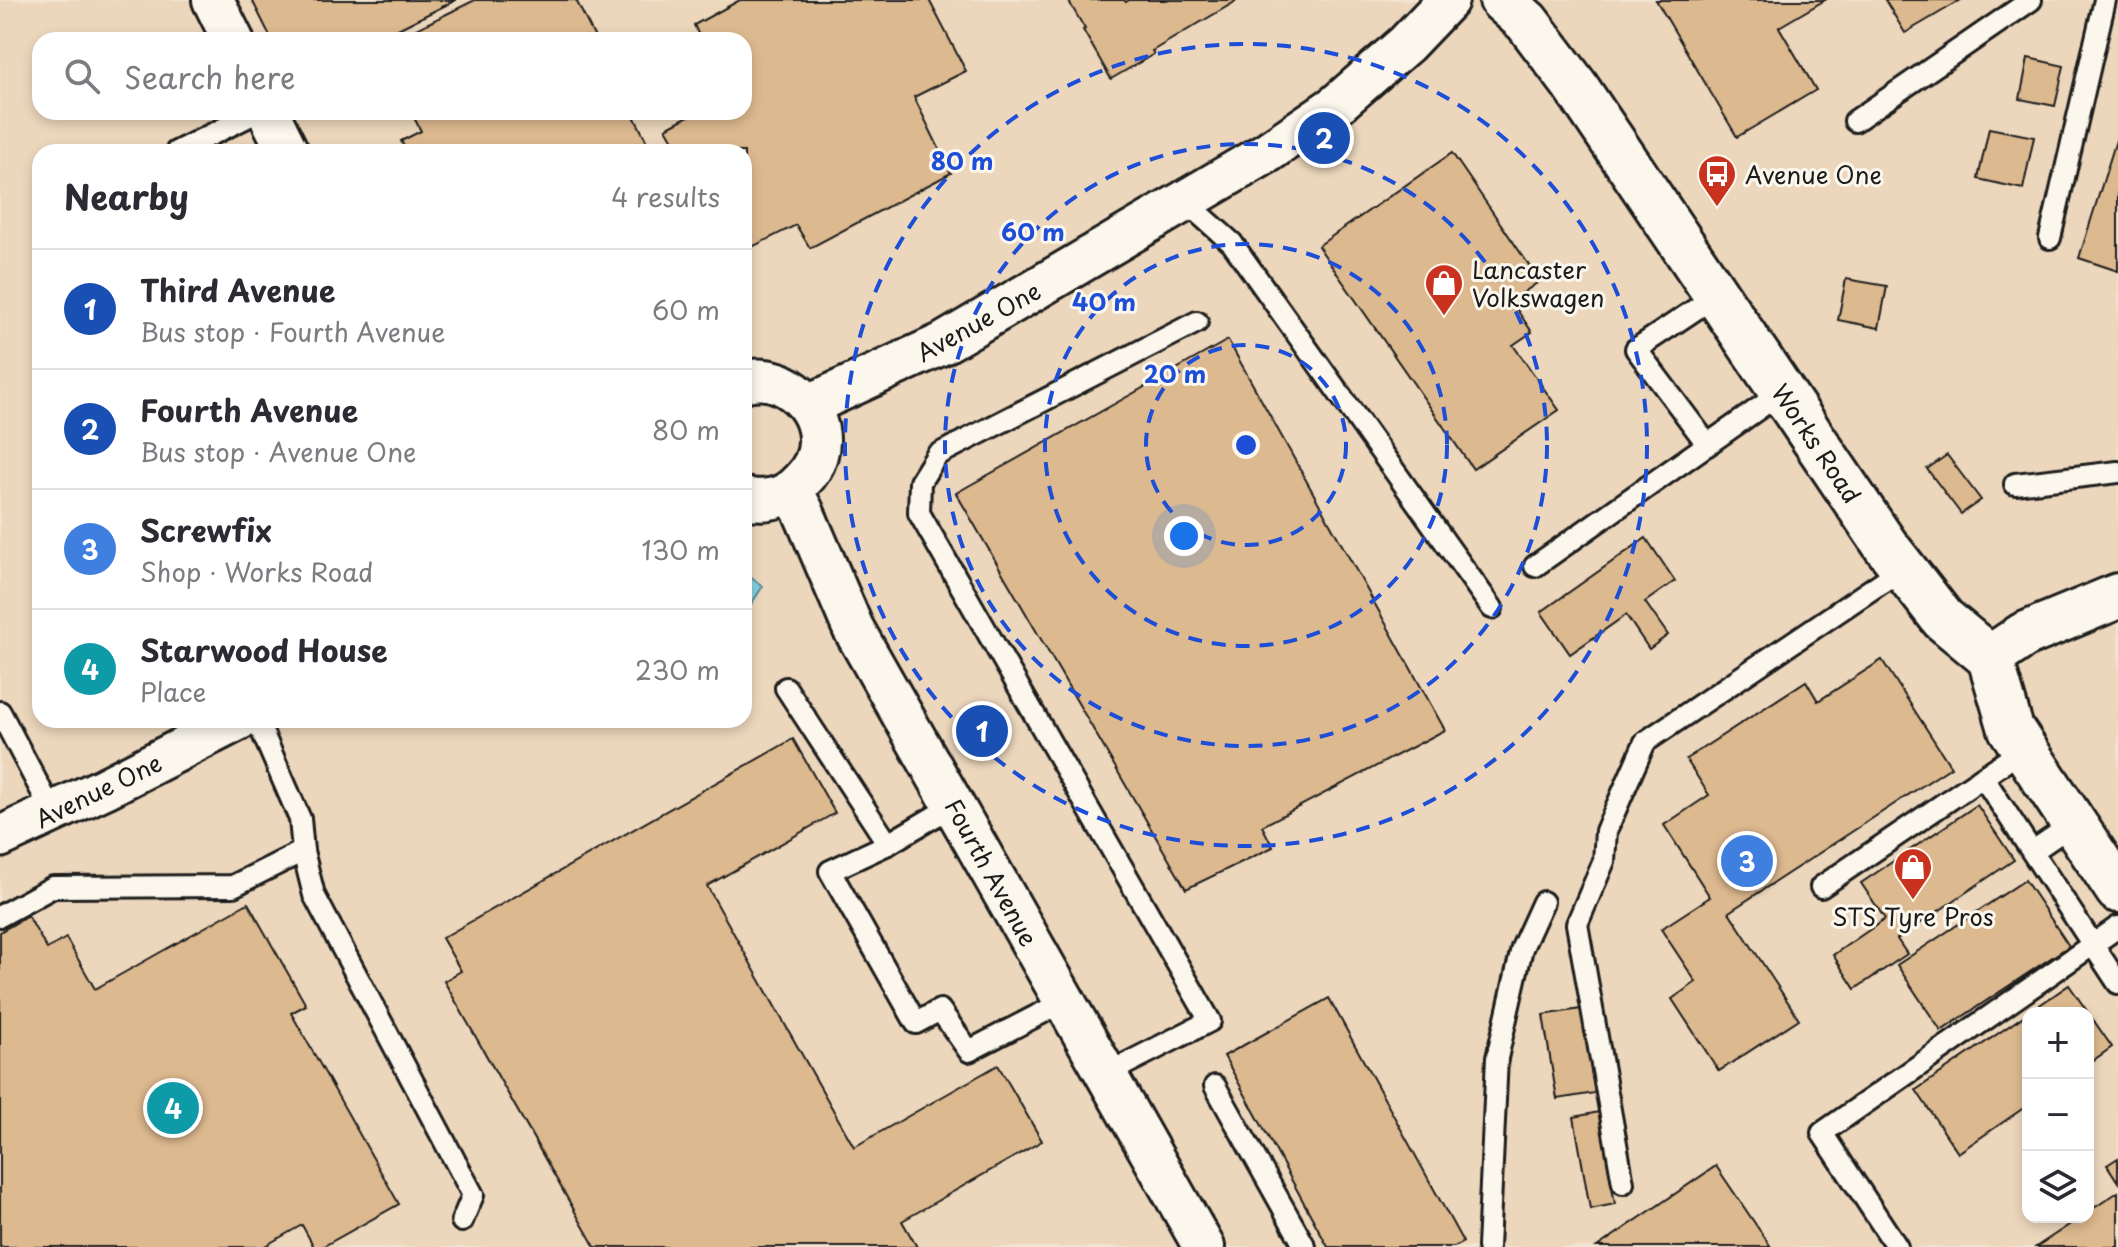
<!DOCTYPE html>
<html lang="en">
<head>
<meta charset="utf-8">
<style>
	:root { --surface:#fff; --page:#f2f2f3; --text:#2b2b33; --muted:#7c7c81; --line:#e1e1e2; --accent:#b45309 }
	body { margin:0; font-family:"Playpen Sans",sans-serif; background:var(--page); color:var(--text) }
	.controls { position:absolute; right:24px; bottom:24px; display:grid; overflow:hidden; border-radius:16px; box-shadow:0 4px 12px #0003 }
	.controls button { width:72px; height:72px; display:grid; place-items:center; padding:0; border:0; border-bottom:2px solid var(--line); background:var(--surface); color:var(--text); font:40px sans-serif }
	.you { position:absolute; left:1184px; top:536px; width:28px; height:28px; margin:-20px; border:6px solid #fff; border-radius:50%; background:#1a73e8; box-shadow:0 0 0 12px #1a73e833 }
	.badge { display:grid; place-items:center; width:52px; height:52px; border-radius:50%; background:var(--accent); color:#fff; font-size:26px; font-weight:700 }
	.pin { position:absolute; translate:-50% -50%; border:4px solid #fff; box-shadow:0 2px 8px #0006 }
	.list { margin:0; padding:0; list-style:none }
	h2 { display:flex; justify-content:space-between; align-items:center; height:104px; margin:0; padding:0 32px; font-size:34px }
	h2 small { font-size:26px; font-weight:400; color:var(--muted) }
	.list li { display:grid; grid-template-columns:52px 1fr auto; gap:24px; align-items:center; box-sizing:border-box; height:120px; padding:0 32px; border-top:2px solid var(--line) }
	.list b { display:block; font-size:30px; white-space:nowrap }
	.list p { margin:0; font-size:26px; white-space:nowrap; color:var(--muted) }
	.list em { font-size:26px; font-style:normal; color:var(--muted) }
	.icon { flex:none; width:44px; height:44px; fill:none; stroke:currentColor; stroke-width:2; stroke-linecap:round; stroke-linejoin:round }
	.map { position:relative; flex:none; width:2118px; height:1247px; overflow:hidden }
	.search { position:absolute; background:var(--surface); box-shadow:0 4px 12px #0003; left:32px; top:32px; width:720px; height:88px; display:flex; align-items:center; gap:20px; box-sizing:border-box; padding:0 28px; border-radius:24px; color:var(--muted); font-size:30px }
	.panel { position:absolute; background:var(--surface); box-shadow:0 4px 12px #0003; left:32px; top:144px; width:720px; height:584px; border-radius:24px }
	.map>svg:first-child { display:block }
</style>
</head>
<body>
<div class="map">
<svg width="2118" height="1247" viewBox="0 0 2118 1247">
	<rect width="100%" height="100%" fill="#f2e4d0"/>
	<filter id="ink" filterUnits="userSpaceOnUse"><feTurbulence type="fractalNoise" baseFrequency=".0125" numOctaves="2"/><feDisplacementMap in="SourceGraphic" scale="16" xChannelSelector="R" yChannelSelector="G"/><feConvolveMatrix kernelMatrix="1 2 1 2 8 2 1 2 1" color-interpolation-filters="sRGB"/></filter>
	<g filter="url(#ink)">
		<path fill="#ecd7bc" fill-rule="evenodd" d="M0,0h2118v1247h-2118zM40,40h704v72h-704zM40,152h704v568h-704zM2028,1013h60v204h-60z"/>
		<path fill="#84d1e3" stroke="#5a8993" stroke-width="2" d="M744,573l19,13 -19,29z"/>
		<g fill="#ddb98f" stroke="#1c1c1c" stroke-width="2">
			<path d="M252,0h204l-80,40h-104z"/>
			<path d="M475,0h101l20,40h-202z"/>
			<path d="M740,0h189l37,71 -52,26 37,76 -141,75 -14,-23 -52,26v-99h-64l-14,-24 30,-16h48v-72h-43l-7,-15z"/>
			<path d="M1068,0h56l2,2 3,-2h109l-86,51 2,3 -43,25 -28,-49 2,-1z"/>
			<path d="M1656,0h169l-46,27 37,63 -79,47z"/>
			<path d="M1885,0h76l-56,33z"/>
			<path d="M2028,58l36,8 -9,40 -35,-7z"/>
			<path d="M411,112h221l20,40h-245l-6,-11 20,-10z"/>
			<path d="M1989,128l45,9 -11,52 -45,-10z"/>
			<path d="M2118,134v137l-39,-13z"/>
			<path d="M1452,153l88,128 -29,20 21,31 -19,13 46,65 -86,59 -155,-223z"/>
			<path d="M1846,279l41,7 -8,42 -41,-8z"/>
			<path d="M1228,340l217,390 -183,96 11,21 -87,42 -230,-396z"/>
			<path d="M1947,455l34,45 -20,14 -34,-45z"/>
			<path d="M1646,538l29,43 -30,21 23,33 -19,14 -23,-34 -56,39 -29,-42z"/>
			<path d="M1882,660l69,107 -222,145 70,107 -80,52 -47,-72 24,-17 -35,-53 49,-32 -46,-72 45,-30 -23,-36 120,-78 12,20z"/>
			<path d="M793,739l42,74 -128,73 147,261 144,-82 44,76 -140,80 15,26h-322l-151,-266 17,-10 -19,-33z"/>
			<path d="M1977,805l37,55 -117,79 10,15 -52,35 -22,-34 52,-36 -24,-36z"/>
			<path d="M2025,880l44,66 -128,85 -44,-66z"/>
			<path d="M248,903l58,102 -15,8 108,191 -77,43h-8l-12,-22 -39,22h-263v-315l28,-16 19,33 19,-11 29,51z"/>
			<path d="M2069,985l43,62 -24,17v-51h-60z"/>
			<path d="M1329,998l134,244 -9,5h-126l-104,-191z"/>
			<path d="M1581,1009l14,84 -38,6 -14,-84z"/>
			<path d="M2028,1013v92l-70,48 -42,-63z"/>
			<path d="M1599,1112l16,92 -25,5 -16,-92z"/>
			<path d="M2118,1158v24l-11,-17z"/>
			<path d="M1716,1166l55,81h-174z"/>
			<path d="M2118,1192v55h-82l45,-30h7v-5z"/>
		</g>
		<g fill="none" stroke-linecap="round" stroke-linejoin="round">
			<defs>
				<g id="lane">
					<path d="M1855,121l176,-121"/>
					<path d="M176,152l81,-40"/>
					<path d="M1185,201l47,42 260,365"/>
					<path d="M2050,238l55,-238"/>
					<path d="M1708,445l-72,-96 81,-54"/>
					<path d="M2015,484l103,-12"/>
					<path d="M1535,566l247,-174"/>
					<path d="M786,688l102,156 66,-39"/>
					<path d="M0,712l53,101"/>
					<path d="M257,720l43,99 3,32 11,44 159,300 -11,26"/>
					<path d="M1983,777l135,206"/>
					<path d="M888,844l-58,27 86,152 24,-13 29,41 96,-50"/>
					<path d="M2033,851l41,-28"/>
					<path d="M1821,887l203,-138"/>
					<path d="M0,916l53,-29 180,-1 70,-35"/>
					<path d="M1106,1074l104,-53 -291,-508 1,-31 17,-27 260,-133"/>
					<path d="M1215,1086l90,161"/>
					<path d="M1623,1183l-46,-259 27,-63 2,-30 39,-89 258,-174"/>
					<path d="M1488,1247l9,-189 25,-110 21,-46"/>
					<path d="M1897,1247l-75,-114 296,-206"/>
				</g>
				<g id="street">
					<path d="M213,0l20,40"/>
					<path d="M268,112l20,40"/>
					<path d="M744,382c11,-4 26,-3 37,2 39,18 52,66 20,97 -8,9 -20,17 -32,18 -8,2 -18,0 -25,-1"/>
					<path d="M809,405l133,-61 326,-192 67,-46 71,-62 42,-44"/>
					<path d="M792,491l11,20 50,117 351,619"/>
					<path d="M0,837l105,-49 133,-68"/>
				</g>
				<g id="secondary">
					<path d="M1502,0l25,22 49,65 310,459 57,73 47,39 21,71 107,161"/>
					<path d="M1990,658l34,-23 94,-39"/>
				</g>
			</defs>
			<use href="#lane" stroke="#1c1c1c" stroke-width="26"/>
			<use href="#street" stroke="#1c1c1c" stroke-width="46"/>
			<use href="#secondary" stroke="#1c1c1c" stroke-width="50"/>
			<use href="#lane" stroke="#fbf7ec" stroke-width="20"/>
			<use href="#street" stroke="#fbf7ec" stroke-width="40"/>
			<use href="#secondary" stroke="#fbf7ec" stroke-width="44"/>
		</g>
	</g>
	<g fill="none" stroke="#1d4ed8" stroke-width="4" stroke-dasharray="14 10">
		<circle cx="1246" cy="445" r="100"/>
		<circle cx="1246" cy="445" r="201"/>
		<circle cx="1246" cy="445" r="301"/>
		<circle cx="1246" cy="445" r="401"/>
	</g>
	<defs>
		<symbol id="bus-pin" viewBox="-11 -11 22 30"><path d="M0 17L-7.5 6A9.5 9.5 0 1 1 7.5 6Z" fill="#c8321e" stroke="#fbf7ec"/><path d="M-5-6H5V4H4V6H2V4H-2V6H-4V4H-5ZM-3.5-4V0h7V-4ZM-3.5 1.2v1.5H-2V1.2ZM2 1.2v1.5H3.5V1.2Z" fill="#fff"/></symbol>
		<symbol id="shop-pin" viewBox="-11 -11 22 30"><path d="M0 17L-7.5 6A9.5 9.5 0 1 1 7.5 6Z" fill="#c8321e" stroke="#fbf7ec"/><path d="M-5-2.5h2.3a2.7 3.5 0 0 1 5.4 0H5L5.5 6h-11ZM-1.5-2.5h3a1.5 2.3 0 0 0-3 0Z" fill="#fff"/></symbol>
	</defs>
	<g fill-rule="evenodd">
		<use href="#bus-pin" x="1695" y="152" width="44" height="60"/>
		<use href="#shop-pin" x="1422" y="261" width="44" height="60"/>
		<use href="#shop-pin" x="1891" y="845" width="44" height="60"/>
	</g>
	<g text-anchor="middle" dominant-baseline="central" stroke-width="6" stroke-linejoin="round" paint-order="stroke">
		<g font-size="24" fill="#1c1c1c" stroke="#fbf7ec" text-anchor="start">
			<text x="1745" y="174">Avenue One</text>
			<text x="1472" y="269">Lancaster<tspan x="1472" dy="28">Volkswagen</tspan></text>
			<text x="1913" y="916" text-anchor="middle">STS Tyre Pros</text>
		</g>
		<g font-size="24" fill="#1c1c1c" stroke="#fbf7ec">
			<text transform="translate(978 321) rotate(-29)">Avenue One</text>
			<text transform="translate(1817 443) rotate(56)">Works Road</text>
			<text transform="translate(98 790) rotate(-26)">Avenue One</text>
			<text transform="translate(992 872) rotate(61)">Fourth Avenue</text>
		</g>
	</g>
	<circle cx="1246" cy="445" r="12" fill="#1d4ed8" stroke="#fbf7ec" stroke-width="4"/>
	<g font-size="24" text-anchor="middle" font-weight="bold" fill="#1d4ed8" stroke="#fbf7ec" stroke-width="6" stroke-linejoin="round" paint-order="stroke">
		<text x="962" y="170">80 m</text>
		<text x="1033" y="241">60 m</text>
		<text x="1104" y="311">40 m</text>
		<text x="1175" y="383">20 m</text>
	</g>
</svg>
<div class="controls">
<button>+</button>
<button>−</button>
<button><svg class="icon" aria-label="layers" viewBox="0 0 24 24"><path d="M12 4l9 5-9 5-9-5zM3 14l9 5 9-5"/></svg></button>
</div>
<div class="you"></div>
<div class="pin badge" style="left:982px;top:731px;background:#1a4fb4">1</div>
<div class="pin badge" style="left:1324px;top:138px;background:#1a4fb4">2</div>
<div class="pin badge" style="left:1747px;top:861px;background:#3f7fe0">3</div>
<div class="pin badge" style="left:173px;top:1108px;background:#0f9aa8">4</div>
<div class="search"><svg class="icon" aria-label="search" viewBox="0 0 24 24"><circle cx="10" cy="10" r="6"/><path d="M15 15l6 6"/></svg>Search here</div>
<section class="panel">
<h2>Nearby<small>4 results</small></h2>
<ul class="list">
<li><span class="badge" style="background:#1a4fb4">1</span><div><b>Third Avenue</b><p>Bus stop · Fourth Avenue</p></div><em>60 m</em></li>
<li><span class="badge" style="background:#1a4fb4">2</span><div><b>Fourth Avenue</b><p>Bus stop · Avenue One</p></div><em>80 m</em></li>
<li><span class="badge" style="background:#3f7fe0">3</span><div><b>Screwfix</b><p>Shop · Works Road</p></div><em>130 m</em></li>
<li><span class="badge" style="background:#0f9aa8">4</span><div><b>Starwood House</b><p>Place</p></div><em>230 m</em></li>
</ul>
</section>
</div>
</body>
</html>
